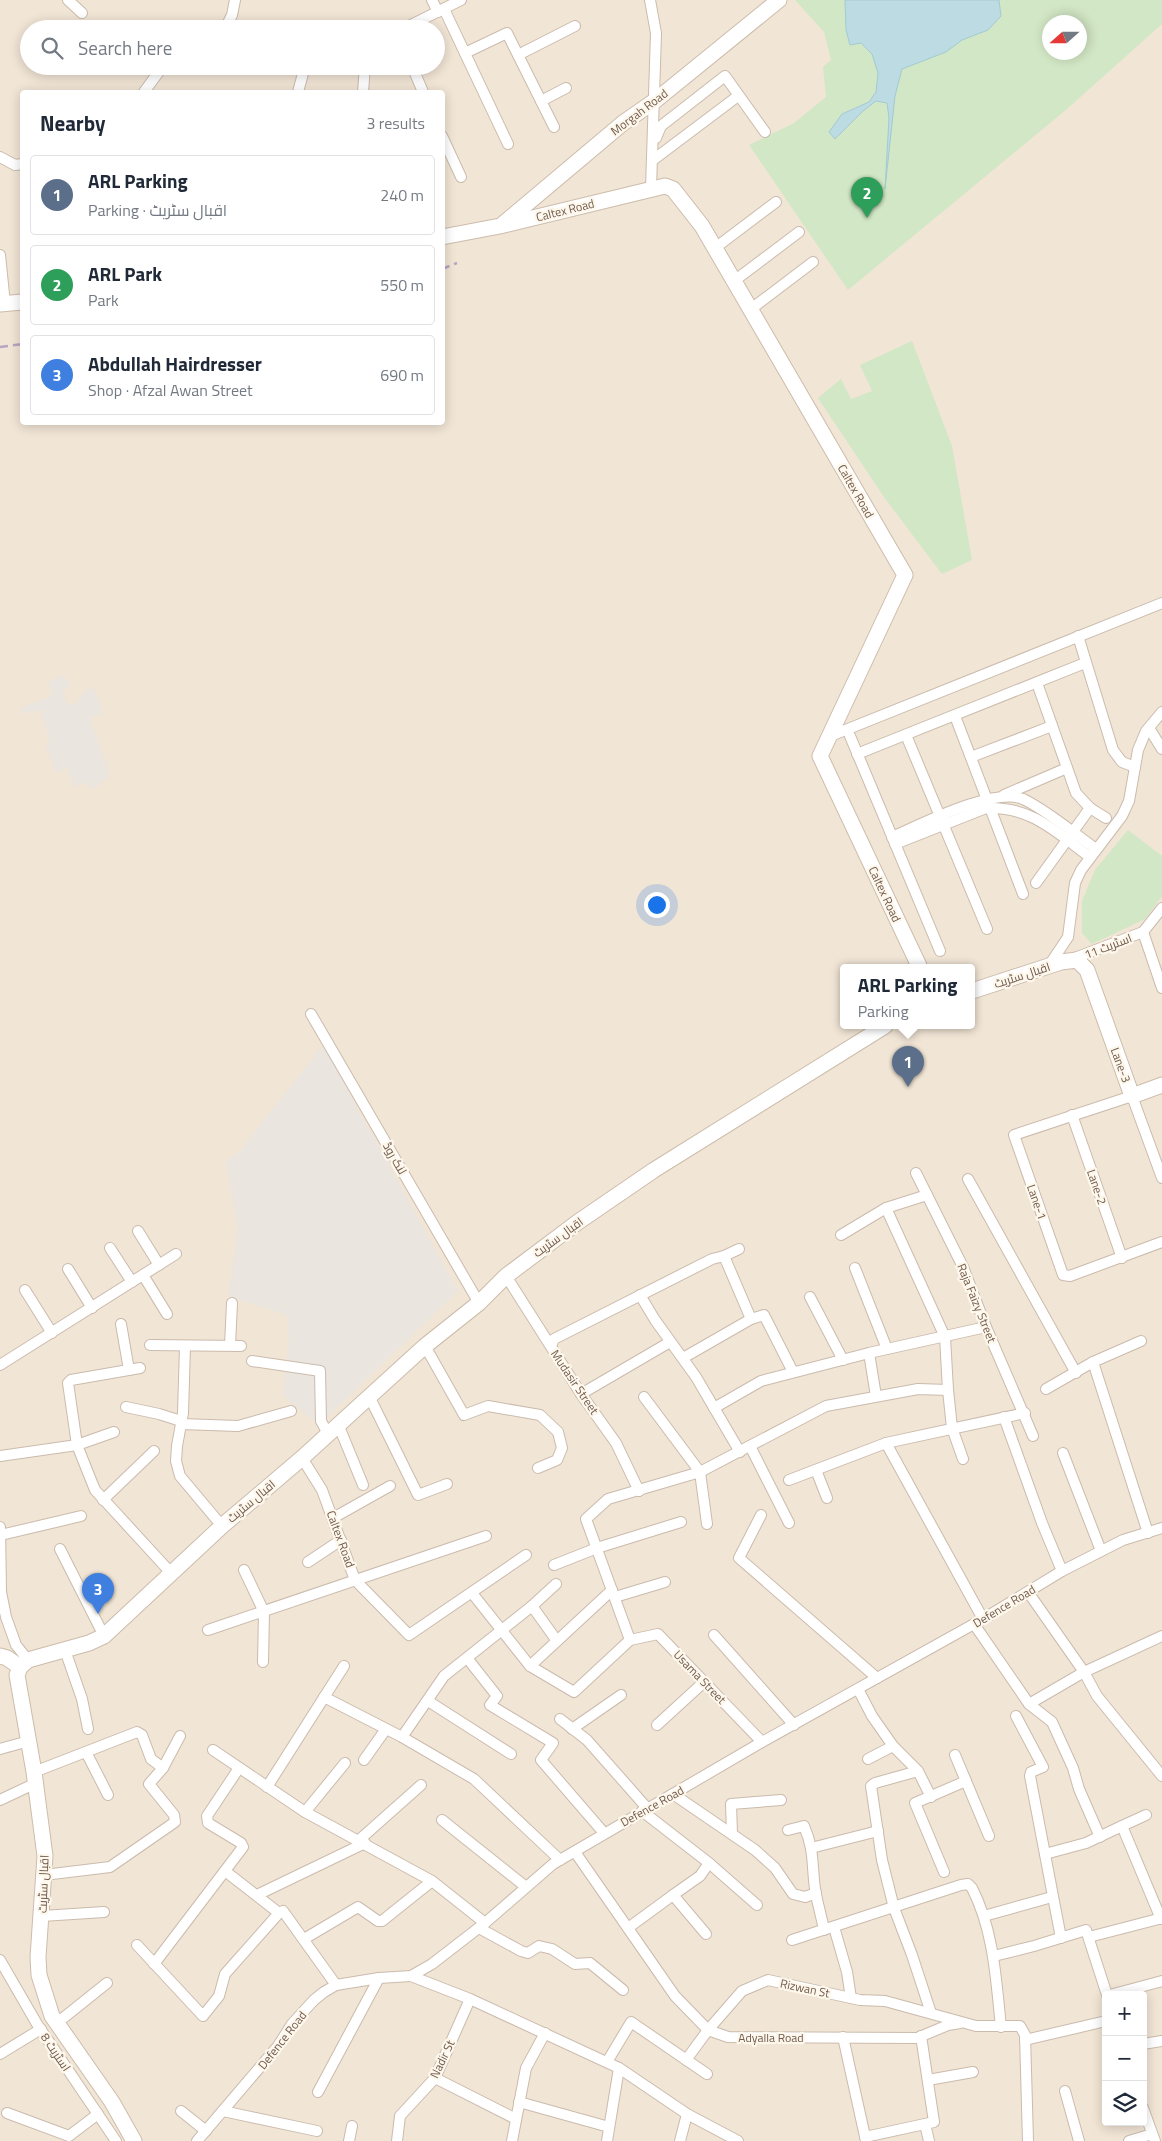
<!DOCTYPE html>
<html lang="en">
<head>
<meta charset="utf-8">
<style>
	:root { --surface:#fff; --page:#f2f2f3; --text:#1f2937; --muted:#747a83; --line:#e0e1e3; --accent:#b45309 }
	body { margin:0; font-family:"Titillium Web",Cairo,sans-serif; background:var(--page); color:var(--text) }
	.controls { position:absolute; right:15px; bottom:15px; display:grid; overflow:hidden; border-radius:5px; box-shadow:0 2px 12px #0003 }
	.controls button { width:45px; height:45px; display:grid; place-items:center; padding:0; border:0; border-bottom:1px solid var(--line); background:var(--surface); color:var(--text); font:25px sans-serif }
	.compass { position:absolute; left:1042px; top:15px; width:45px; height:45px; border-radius:50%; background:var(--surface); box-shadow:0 2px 12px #0003; rotate:249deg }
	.you { position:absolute; left:656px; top:904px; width:18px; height:18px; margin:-12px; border:4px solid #fff; border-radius:50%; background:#1a73e8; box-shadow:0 0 0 8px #1a73e833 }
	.badge { display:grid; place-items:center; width:32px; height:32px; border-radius:50%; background:var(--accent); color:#fff; font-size:16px; font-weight:700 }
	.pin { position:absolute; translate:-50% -41px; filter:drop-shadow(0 1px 2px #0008) }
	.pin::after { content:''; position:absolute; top:26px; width:18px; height:15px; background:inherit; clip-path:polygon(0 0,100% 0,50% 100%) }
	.popup { position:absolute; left:840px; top:964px; width:135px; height:65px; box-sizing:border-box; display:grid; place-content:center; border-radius:5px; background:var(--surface); filter:drop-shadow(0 1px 4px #0005); font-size:16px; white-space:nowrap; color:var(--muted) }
	.popup b { font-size:19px; color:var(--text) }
	.popup::after { content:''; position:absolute; left:50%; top:100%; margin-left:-10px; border:10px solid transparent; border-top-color:var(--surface) }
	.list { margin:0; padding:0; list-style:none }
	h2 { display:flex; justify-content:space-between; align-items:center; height:65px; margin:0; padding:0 20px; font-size:21px }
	h2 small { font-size:16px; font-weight:400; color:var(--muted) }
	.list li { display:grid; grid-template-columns:32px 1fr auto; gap:15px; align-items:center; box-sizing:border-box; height:80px; margin:0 10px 10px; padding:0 10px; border:1px solid var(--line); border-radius:5px }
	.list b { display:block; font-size:19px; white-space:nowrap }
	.list p { margin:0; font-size:16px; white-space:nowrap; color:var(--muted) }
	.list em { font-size:16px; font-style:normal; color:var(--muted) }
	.icon { flex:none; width:28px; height:28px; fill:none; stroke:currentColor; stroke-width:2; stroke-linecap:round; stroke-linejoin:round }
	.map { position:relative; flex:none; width:1162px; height:2141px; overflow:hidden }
	.search { position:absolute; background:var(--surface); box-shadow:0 2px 12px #0003; left:20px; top:20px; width:425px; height:55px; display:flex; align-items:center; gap:12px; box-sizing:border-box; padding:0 18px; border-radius:28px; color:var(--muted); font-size:19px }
	.panel { position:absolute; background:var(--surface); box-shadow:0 2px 12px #0003; left:20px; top:90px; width:425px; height:335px; border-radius:5px }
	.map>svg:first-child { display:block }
</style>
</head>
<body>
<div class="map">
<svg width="1162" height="2141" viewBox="0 0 1162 2141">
	<rect width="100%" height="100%" fill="#faf3e6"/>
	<path fill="#f1e5d5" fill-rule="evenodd" d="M0,0h1162v2141h-1162zM1050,22h30v30h-30zM29,29h407v37h-407zM22,92h420v330h-420zM844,968h128v58h-128zM1106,1995h37v127h-37z"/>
	<g fill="#ebe5df">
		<path d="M64,675l6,11 -7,6 5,13 10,-3 6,-10 10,-4 9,25 -13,5 20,59 -9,4 -1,4 -11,4 -3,-7 -12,5 -8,-20 -10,6 -11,-30 5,-2 -10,-31 -17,4 -3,-6 33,-12 -5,-14z"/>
		<path d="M323,1045l135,246 -139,134 -36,-29 6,-56 -2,-25 -59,-19 10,-66 -12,-69 14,-10z"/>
	</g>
	<g fill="#d2e7c5" fill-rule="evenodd">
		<path d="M795,0h367v24l-95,85 -219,181 -99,-145 45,-22 32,-26 -3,-30 8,-7 -7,-28zM1050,22h30v30h-30z"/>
		<path d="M912,341l40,105 20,114 -30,14 -58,-77 -66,-99 23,-19 10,20 21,-8 -12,-26z"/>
		<path d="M1128,830l34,26v40l-17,23 -53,25 -10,-11v-32l13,-31z"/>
	</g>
	<path fill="#bcdbe2" stroke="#a3cad3" d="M845,0h154l2,16 -13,14 -26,10 -16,12 -44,17 -7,27 -10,93 4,-71 -2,-15 -11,-2 -13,10 -28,28 -6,-7 13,-18 27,-12 7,-10 2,-19 -6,-19 -11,-11 -11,2 -4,-15z"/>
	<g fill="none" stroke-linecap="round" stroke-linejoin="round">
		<defs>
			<g id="street">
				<path d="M68,0l14,13"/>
				<path d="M432,0l6,12"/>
				<path d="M650,0l6,33 -5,155"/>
				<path d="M444,9l64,135"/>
				<path d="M225,29l7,-14 3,-15"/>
				<path d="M403,29l58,-29"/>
				<path d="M465,53l42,-20 47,94"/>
				<path d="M518,55l57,-29"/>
				<path d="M412,66l11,26"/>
				<path d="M144,92l19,-26"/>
				<path d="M298,92l7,-26"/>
				<path d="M363,92l2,-26"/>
				<path d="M541,101l25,-13"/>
				<path d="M442,136l19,41"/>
				<path d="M656,138l5,-12 64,-50 40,56"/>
				<path d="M0,157l15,8 7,-1"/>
				<path d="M653,160l85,-64"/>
				<path d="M715,248l61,-46"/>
				<path d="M0,255l5,49"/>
				<path d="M734,281l65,-49"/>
				<path d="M751,309l62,-47"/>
				<path d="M1078,636l35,114 9,12 13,5"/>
				<path d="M1037,683l39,110 14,15 16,10"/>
				<path d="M955,716l68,178"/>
				<path d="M1149,728l13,21"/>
				<path d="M906,735l81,194"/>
				<path d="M850,736l90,215"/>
				<path d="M828,737l334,-134"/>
				<path d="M857,754l228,-91"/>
				<path d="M971,757l81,-31"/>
				<path d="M1004,795l63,-27"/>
				<path d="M892,837c30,-13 101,-50 131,-38 22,10 52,35 73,50"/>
				<path d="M895,844l91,-36c45,-2 70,24 104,49"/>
				<path d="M1036,883l54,-75"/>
				<path d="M1143,932l19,56"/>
				<path d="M1072,959l71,-27 19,-24"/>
				<path d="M1048,967l20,-30 7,-54 6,-13 41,-54 7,-15 9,-51 8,-19 16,-19"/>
				<path d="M311,1014l168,289"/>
				<path d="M1072,1115l50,143"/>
				<path d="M916,1173l47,94 23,60 47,109"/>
				<path d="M1162,1178l-30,-82 -118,39 49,140 7,1 92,-34"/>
				<path d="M968,1179l108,194"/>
				<path d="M886,1208l59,129 3,53 4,38 11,31"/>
				<path d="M138,1231l21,34"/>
				<path d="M841,1235l45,-27 41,-13"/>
				<path d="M110,1248l22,34"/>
				<path d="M724,1256l15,-7"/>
				<path d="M855,1268l32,81"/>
				<path d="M68,1269l24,39"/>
				<path d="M143,1275l24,39"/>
				<path d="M506,1276l75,118 35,49 23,48"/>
				<path d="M25,1290l27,43"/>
				<path d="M640,1295l15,25 41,57 44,75"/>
				<path d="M810,1297l33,63"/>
				<path d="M121,1324l8,46"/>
				<path d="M1141,1341l-48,21 55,171"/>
				<path d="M150,1345l91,1"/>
				<path d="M230,1345l2,-42"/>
				<path d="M185,1346l-2,67 -6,33 -1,15 4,15 42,50"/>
				<path d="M425,1346l39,69 24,-9 52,9 18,17 4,16 -5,12 -19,8"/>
				<path d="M551,1346l3,-7 158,-80 12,-3 27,63"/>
				<path d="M869,1353l7,43"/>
				<path d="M683,1358l68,-39 13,-4 29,57"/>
				<path d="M252,1361l68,10 1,50 7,13"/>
				<path d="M0,1365l176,-111"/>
				<path d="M140,1368l-69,12 -3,3 9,62 18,45 77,84"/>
				<path d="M1046,1389l47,-27"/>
				<path d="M581,1394l89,-52"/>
				<path d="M369,1396l49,99 29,-11"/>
				<path d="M644,1397l56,75 7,52"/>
				<path d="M126,1407l33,7 22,7"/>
				<path d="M714,1408l47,-27 108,-28 117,-26"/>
				<path d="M1004,1417l38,106 20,48"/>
				<path d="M181,1424l57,2 53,-15"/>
				<path d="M338,1424l25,61"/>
				<path d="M886,1443l97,176"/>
				<path d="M750,1446l39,77"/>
				<path d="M1063,1453l38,98"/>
				<path d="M0,1456l77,-11 37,-13"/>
				<path d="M302,1458l20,32 33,90 54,55 117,-80"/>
				<path d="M816,1470l11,28"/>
				<path d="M789,1480l97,-37 139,-30"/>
				<path d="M103,1500l51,-49"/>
				<path d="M761,1515l-22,43 138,120"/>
				<path d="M333,1518l57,-32"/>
				<path d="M0,1527l1,65 5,25 10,28 12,15"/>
				<path d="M1,1535l80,-19"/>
				<path d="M60,1549l44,87"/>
				<path d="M308,1562l33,-22"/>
				<path d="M554,1565l43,-17 84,-26"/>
				<path d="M244,1570l20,42 -1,50"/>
				<path d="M1028,1592l56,80 13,24 65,80"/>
				<path d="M472,1593l58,73 44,26 56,-52 28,-6 104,108"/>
				<path d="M615,1597l50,-15"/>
				<path d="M532,1606l25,35"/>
				<path d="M974,1624l55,80 23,18 21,46 6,21 21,48"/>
				<path d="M208,1630l278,-94"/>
				<path d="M714,1635l80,90"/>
				<path d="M630,1640l-44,-121 22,-20 92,-27 126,-66 92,-17 30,1"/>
				<path d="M65,1650l17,49 6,30"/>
				<path d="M467,1658l30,38 -7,9 63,38 -12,17 63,73"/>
				<path d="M530,1666l82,-76"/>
				<path d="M858,1689l14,27 21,30 25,25 13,26"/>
				<path d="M324,1697l78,40 72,42 86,81"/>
				<path d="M428,1701l83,53"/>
				<path d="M1029,1704l55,-32 78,-36"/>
				<path d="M1016,1716l27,51 -12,5 -1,4 31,162"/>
				<path d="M560,1719l27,21 60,68"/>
				<path d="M657,1725l47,-43"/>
				<path d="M572,1729l49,-34"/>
				<path d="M402,1737l42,-61 88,-70 24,-22"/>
				<path d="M0,1749l29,-8"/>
				<path d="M213,1750l92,62 127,69 53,42"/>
				<path d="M86,1752l22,43"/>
				<path d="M955,1755l34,81"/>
				<path d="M868,1759l25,-13"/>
				<path d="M364,1760l22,-31"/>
				<path d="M918,1771l-43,12 -4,3 11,74 12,48 18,47 19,58"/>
				<path d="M34,1772l103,-40 5,3 9,24 12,9 17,-32"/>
				<path d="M267,1787l77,-121"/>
				<path d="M673,1794l82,56 20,18 18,26 12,3 11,-4"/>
				<path d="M0,1800l36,-17"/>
				<path d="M642,1811l67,52"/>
				<path d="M305,1812l40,-49"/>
				<path d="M1146,1815l-24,11 39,93"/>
				<path d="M442,1820l84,67"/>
				<path d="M788,1830l16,-4c9,21 8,32 10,54 1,17 7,33 10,50"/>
				<path d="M732,1834l-1,-30 50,-4"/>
				<path d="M358,1841l63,-56"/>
				<path d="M811,1848l67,-17"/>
				<path d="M575,1852l100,144 33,34 20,7 189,1 31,-13 12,-2"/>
				<path d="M1045,1854l41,-11 36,-17"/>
				<path d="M225,1871l54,42"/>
				<path d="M944,1872l-29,-69 51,-22"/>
				<path d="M44,1875l66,-8 65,-45 -1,-7 -25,-31 14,-16"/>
				<path d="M257,1895l108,-52"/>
				<path d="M673,1895l27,-19 9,-13 48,42"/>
				<path d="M42,1916l62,-4"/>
				<path d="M984,1916l68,-19"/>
				<path d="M834,1927l13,45 4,26"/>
				<path d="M479,1928l42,23 7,2 11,-7 13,3 23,15 15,-1 33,27"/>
				<path d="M628,1928l45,-33 33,39"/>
				<path d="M1089,1937l73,-19"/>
				<path d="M304,1939l54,-32 20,14h4l50,-40"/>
				<path d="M792,1940l169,-55 7,-1 4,4c22,43 24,92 29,139"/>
				<path d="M137,1945l66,71 16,-20 6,-22 54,-61 4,-2 53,74"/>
				<path d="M994,1956l40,-10 52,-16 21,65"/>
				<path d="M0,1960l37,64 79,117"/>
				<path d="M154,1964l89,-117 -2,-4 -33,-20 -1,-7 32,-48"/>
				<path d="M411,1976l59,23 149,69 68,46 51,27"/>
				<path d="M1110,1995l52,-14"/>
				<path d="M57,2023l50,-40"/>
				<path d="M843,2037l23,104"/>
				<path d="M1025,2040l81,-19"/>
				<path d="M1143,2044l19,-3"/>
				<path d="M0,2054l41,-25"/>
				<path d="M686,2060l22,-30 34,-39 26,-11 92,20 25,1 91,25h44l5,9 3,106"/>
				<path d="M607,2062l24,-40 76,52"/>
				<path d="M435,2078l81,41"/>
				<path d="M928,2080l45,-8"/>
				<path d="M1065,2091l14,50"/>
				<path d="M318,2092l61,-114"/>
				<path d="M519,2102l90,25"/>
				<path d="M1143,2108l12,33"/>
				<path d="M181,2111l25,20"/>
				<path d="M223,2111l94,20"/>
				<path d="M7,2113l62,23 29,-22"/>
				<path d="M925,2124l4,17"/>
				<path d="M865,2137l69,-15 -13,-86"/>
				<path d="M197,2141l81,-95 14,-22 22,-24 10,-8 12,-7 43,-7 32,-2 21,-12 53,-41 68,-59 209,-122 221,-123 79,-48 61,-31 39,-12"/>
				<path d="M349,2141l3,-15"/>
				<path d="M397,2141l3,-25 35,-38 35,-79"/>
				<path d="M512,2141l14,-73 19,-35"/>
				<path d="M607,2141l12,-73"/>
				<path d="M680,2141l7,-27"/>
				<path d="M1129,2141l23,-7"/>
			</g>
			<g id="secondary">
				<path d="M503,224l120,-101 33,-23 123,-100"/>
				<path d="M442,237l58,-11 165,-40 8,3 29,37 203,349 -85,181 100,212"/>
				<path d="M0,304l22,-2"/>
				<path d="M972,991l89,-29 16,-2 10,10 45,126 30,-11"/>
				<path d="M0,1656l7,2 13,9"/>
				<path d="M134,2141l-22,-39 -60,-86 -13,-41 -1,-18 7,-101 -11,-84 -17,-97 3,-8 8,-7 61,-17 15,-7 118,-110 80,-68 123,-112 54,-43 27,-27 72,-54 76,-52 231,-144"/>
			</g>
		</defs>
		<use href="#street" stroke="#cbbbad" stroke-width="12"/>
		<use href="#secondary" stroke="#cdbcab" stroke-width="17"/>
		<use href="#street" stroke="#fff" stroke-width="10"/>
		<use href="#secondary" stroke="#fff" stroke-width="15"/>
		<g stroke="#b6a5c3" stroke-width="2.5" stroke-dasharray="8 5" stroke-linecap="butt">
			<path d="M442,269l15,-6"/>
			<path d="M0,347l22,-3"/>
		</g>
	</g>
	<g text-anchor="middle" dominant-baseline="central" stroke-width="4.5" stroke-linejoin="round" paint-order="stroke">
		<g font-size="12" fill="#715b4d" stroke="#fdf7ec">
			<text transform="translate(639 112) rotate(-37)">Morgah Road</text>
			<text transform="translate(565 210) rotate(-14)">Caltex Road</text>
			<text transform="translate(856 491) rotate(60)">Caltex Road</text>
			<text transform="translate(885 894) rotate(65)">Caltex Road</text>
			<text transform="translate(1108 946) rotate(-21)">اسٹریٹ 11</text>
			<text transform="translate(1022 975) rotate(-18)">اقبال سٹریٹ</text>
			<text transform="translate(1121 1065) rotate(70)">Lane-3</text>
			<text transform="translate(395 1158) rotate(60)">لنک روڈ</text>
			<text transform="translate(1097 1187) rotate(71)">Lane-2</text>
			<text transform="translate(1037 1202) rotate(71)">Lane-1</text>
			<text transform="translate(558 1237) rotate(-36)">اقبال سٹریٹ</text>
			<text transform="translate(977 1303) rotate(68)">Raja Faizy Street</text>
			<text transform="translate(575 1382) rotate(56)">Mudasir Street</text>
			<text transform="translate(251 1501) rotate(-40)">اقبال سٹریٹ</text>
			<text transform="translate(341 1539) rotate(70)">Caltex Road</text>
			<text transform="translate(1004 1606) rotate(-31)">Defence Road</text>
			<text transform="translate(700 1677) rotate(46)">Usama Street</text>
			<text transform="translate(652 1806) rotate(-29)">Defence Road</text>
			<text transform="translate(43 1884) rotate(-88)">اقبال سٹریٹ</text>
			<text transform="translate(805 1988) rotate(12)">Rizwan St</text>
			<text x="771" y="2037">Adyalla Road</text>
			<text transform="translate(282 2040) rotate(-52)">Defence Road</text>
			<text transform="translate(56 2052) rotate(56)">اسٹریٹ 8</text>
			<text transform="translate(442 2059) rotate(-64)">Nadir St</text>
		</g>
	</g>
</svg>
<div class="controls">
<button>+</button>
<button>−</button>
<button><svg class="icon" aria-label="layers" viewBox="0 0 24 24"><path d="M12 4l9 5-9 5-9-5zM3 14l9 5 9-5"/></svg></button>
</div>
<svg class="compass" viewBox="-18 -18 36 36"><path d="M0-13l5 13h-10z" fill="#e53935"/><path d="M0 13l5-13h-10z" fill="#747a83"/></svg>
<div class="you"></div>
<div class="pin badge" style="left:908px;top:1087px;background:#5c6f8a">1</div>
<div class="popup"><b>ARL Parking</b>Parking</div>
<div class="pin badge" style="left:867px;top:218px;background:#2e9e5b">2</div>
<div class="pin badge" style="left:98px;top:1614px;background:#3f7fe0">3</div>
<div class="search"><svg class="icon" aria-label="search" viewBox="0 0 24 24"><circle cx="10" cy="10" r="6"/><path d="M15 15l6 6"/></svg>Search here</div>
<section class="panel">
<h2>Nearby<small>3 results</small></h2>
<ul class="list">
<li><span class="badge" style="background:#5c6f8a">1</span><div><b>ARL Parking</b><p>Parking · اقبال سٹریٹ</p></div><em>240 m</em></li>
<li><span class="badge" style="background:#2e9e5b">2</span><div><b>ARL Park</b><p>Park</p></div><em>550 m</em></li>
<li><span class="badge" style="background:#3f7fe0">3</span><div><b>Abdullah Hairdresser</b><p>Shop · Afzal Awan Street</p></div><em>690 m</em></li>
</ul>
</section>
</div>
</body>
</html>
